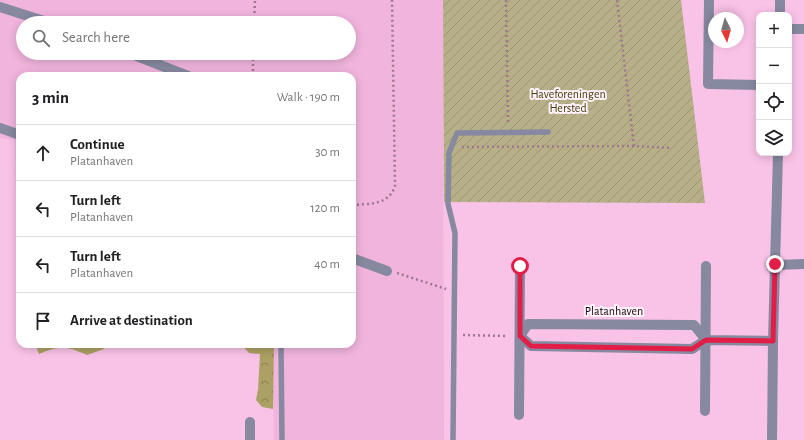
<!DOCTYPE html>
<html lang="en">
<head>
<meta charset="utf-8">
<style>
	:root { --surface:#fff; --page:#f2f2f2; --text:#202124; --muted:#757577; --line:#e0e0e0 }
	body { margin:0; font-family:"Alegreya Sans",sans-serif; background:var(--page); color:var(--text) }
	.controls { position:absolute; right:12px; top:12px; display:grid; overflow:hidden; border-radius:8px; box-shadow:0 2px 10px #0003 }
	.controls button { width:36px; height:36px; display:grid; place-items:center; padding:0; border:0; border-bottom:1px solid var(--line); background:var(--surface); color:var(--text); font:20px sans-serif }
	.compass { position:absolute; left:708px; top:12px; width:36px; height:36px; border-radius:50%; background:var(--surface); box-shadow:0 2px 10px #0003; rotate:175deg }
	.stop { position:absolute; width:12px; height:12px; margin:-9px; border:3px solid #e11d48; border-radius:50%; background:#fff }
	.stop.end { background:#e11d48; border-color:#fff; box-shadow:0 1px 4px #0008 }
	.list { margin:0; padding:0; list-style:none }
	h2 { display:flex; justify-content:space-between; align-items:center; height:52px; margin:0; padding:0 16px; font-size:17px }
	h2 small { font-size:13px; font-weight:400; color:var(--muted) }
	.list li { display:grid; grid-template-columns:26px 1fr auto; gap:12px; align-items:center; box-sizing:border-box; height:56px; padding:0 16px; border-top:1px solid var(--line) }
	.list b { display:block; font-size:15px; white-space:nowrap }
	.list p { margin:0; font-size:13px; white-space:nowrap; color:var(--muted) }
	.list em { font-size:13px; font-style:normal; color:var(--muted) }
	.icon { flex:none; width:22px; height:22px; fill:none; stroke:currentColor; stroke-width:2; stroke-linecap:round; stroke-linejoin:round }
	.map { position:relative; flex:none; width:804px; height:440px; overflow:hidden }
	.search { position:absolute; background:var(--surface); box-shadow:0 2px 10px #0003; left:16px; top:16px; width:340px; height:44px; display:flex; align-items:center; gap:10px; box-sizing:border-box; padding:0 14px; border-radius:22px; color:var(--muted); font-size:15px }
	.panel { position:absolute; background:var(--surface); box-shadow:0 2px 10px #0003; left:16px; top:72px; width:340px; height:276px; border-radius:12px }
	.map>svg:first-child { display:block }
</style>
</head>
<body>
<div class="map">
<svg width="804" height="440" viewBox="0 0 804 440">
	<defs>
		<pattern id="forest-crowns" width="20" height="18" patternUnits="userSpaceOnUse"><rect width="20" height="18" fill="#aca164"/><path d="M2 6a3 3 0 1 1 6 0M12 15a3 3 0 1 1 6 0" fill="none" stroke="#8b8151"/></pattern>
		<pattern id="garden-furrows" width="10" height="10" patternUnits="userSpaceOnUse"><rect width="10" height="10" fill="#b6af87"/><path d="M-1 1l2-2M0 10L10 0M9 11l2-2" fill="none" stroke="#9c9574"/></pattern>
	</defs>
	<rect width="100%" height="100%" fill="#f9c3e7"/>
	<path fill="#f1b4dd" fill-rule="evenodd" d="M0,0h443l1,440h-170l-2,-96h80v-268h-332v216h-2l-3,-152 -15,-2zM23,23h326v30h-326z"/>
	<g fill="url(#forest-crowns)">
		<path d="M35,344h69v5l-17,6c-20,-9 -27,-10 -48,-1z"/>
		<path d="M241,344h33l-1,65 -11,-2 -6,-7 2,-10 2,-36 -11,-1z"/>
	</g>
	<path fill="url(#garden-furrows)" d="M443,0h238l24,203 -261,-1z"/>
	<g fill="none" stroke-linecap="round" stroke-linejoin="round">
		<g stroke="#9e7791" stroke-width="2.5" stroke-dasharray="2 3" stroke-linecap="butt">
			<path d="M506,0l2,124"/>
			<path d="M617,0l17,146"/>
			<path d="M254,23l1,-23"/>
			<path d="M253,76v-23"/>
			<path d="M462,147l172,-1 38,2"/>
			<path d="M352,205c17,-1 37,0 43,-19l-3,-186"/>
			<path d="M397,273l49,16"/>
			<path d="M463,335l45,1"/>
		</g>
		<g stroke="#8689a0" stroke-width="5.5">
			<path d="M281,344l1,96"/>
			<path d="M453,440l2,-207 -7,-29 1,-51 8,-20 91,-1"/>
		</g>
		<g stroke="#8689a0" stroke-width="10">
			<path d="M709,0l-1,84 51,1"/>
			<path d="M780,0v15"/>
			<path d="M0,7l50,16"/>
			<path d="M789,29h15"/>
			<path d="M129,53l59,23"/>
			<path d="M0,128l20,7"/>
			<path d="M352,258l35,13"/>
			<path d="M775,265l29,-1"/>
			<path d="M706,340l-12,-15 -166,-1 -8,12 11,10 161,3 14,-9 67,1"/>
			<path d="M705,411l1,-145"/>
			<path d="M519,415l1,-148"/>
			<path d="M250,422v18"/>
			<path d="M772,440l1,-99 5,-188"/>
		</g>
	</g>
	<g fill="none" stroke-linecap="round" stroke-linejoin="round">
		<path stroke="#e11d48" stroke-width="5" d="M520,266v70l11,10 161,3 14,-9 67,1 2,-77"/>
	</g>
	<g text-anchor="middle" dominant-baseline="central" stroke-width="4" stroke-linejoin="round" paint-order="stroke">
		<g font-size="12" fill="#433b08" stroke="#fff3fa">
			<text x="568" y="94">Haveforeningen<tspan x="568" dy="14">Hersted</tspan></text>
		</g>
		<g font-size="12" fill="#160511" stroke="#fff3fa">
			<text x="614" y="311">Platanhaven</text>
		</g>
	</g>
</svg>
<div class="controls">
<button>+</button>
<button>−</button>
<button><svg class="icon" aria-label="locate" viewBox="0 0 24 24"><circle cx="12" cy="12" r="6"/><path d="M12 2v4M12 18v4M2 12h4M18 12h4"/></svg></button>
<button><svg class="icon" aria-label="layers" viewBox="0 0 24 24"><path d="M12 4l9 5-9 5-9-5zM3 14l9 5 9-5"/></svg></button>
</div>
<svg class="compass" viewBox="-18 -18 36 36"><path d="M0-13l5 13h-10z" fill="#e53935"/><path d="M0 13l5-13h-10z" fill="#757577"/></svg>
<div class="stop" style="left:520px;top:266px"></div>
<div class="stop end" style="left:775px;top:264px"></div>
<div class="search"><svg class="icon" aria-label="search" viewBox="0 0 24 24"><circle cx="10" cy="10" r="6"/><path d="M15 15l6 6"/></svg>Search here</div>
<section class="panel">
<h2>3 min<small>Walk · 190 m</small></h2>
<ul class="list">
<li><svg class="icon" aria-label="ahead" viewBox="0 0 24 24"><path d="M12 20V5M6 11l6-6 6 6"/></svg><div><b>Continue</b><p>Platanhaven</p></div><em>30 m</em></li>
<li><svg class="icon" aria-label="left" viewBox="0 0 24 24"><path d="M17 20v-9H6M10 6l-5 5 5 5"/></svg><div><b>Turn left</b><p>Platanhaven</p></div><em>120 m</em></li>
<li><svg class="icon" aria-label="left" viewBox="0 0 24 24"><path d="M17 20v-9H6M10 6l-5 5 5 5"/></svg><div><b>Turn left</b><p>Platanhaven</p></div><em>40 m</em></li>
<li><svg class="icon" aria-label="arrive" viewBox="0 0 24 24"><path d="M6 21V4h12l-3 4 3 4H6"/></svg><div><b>Arrive at destination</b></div></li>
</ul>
</section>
</div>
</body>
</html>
